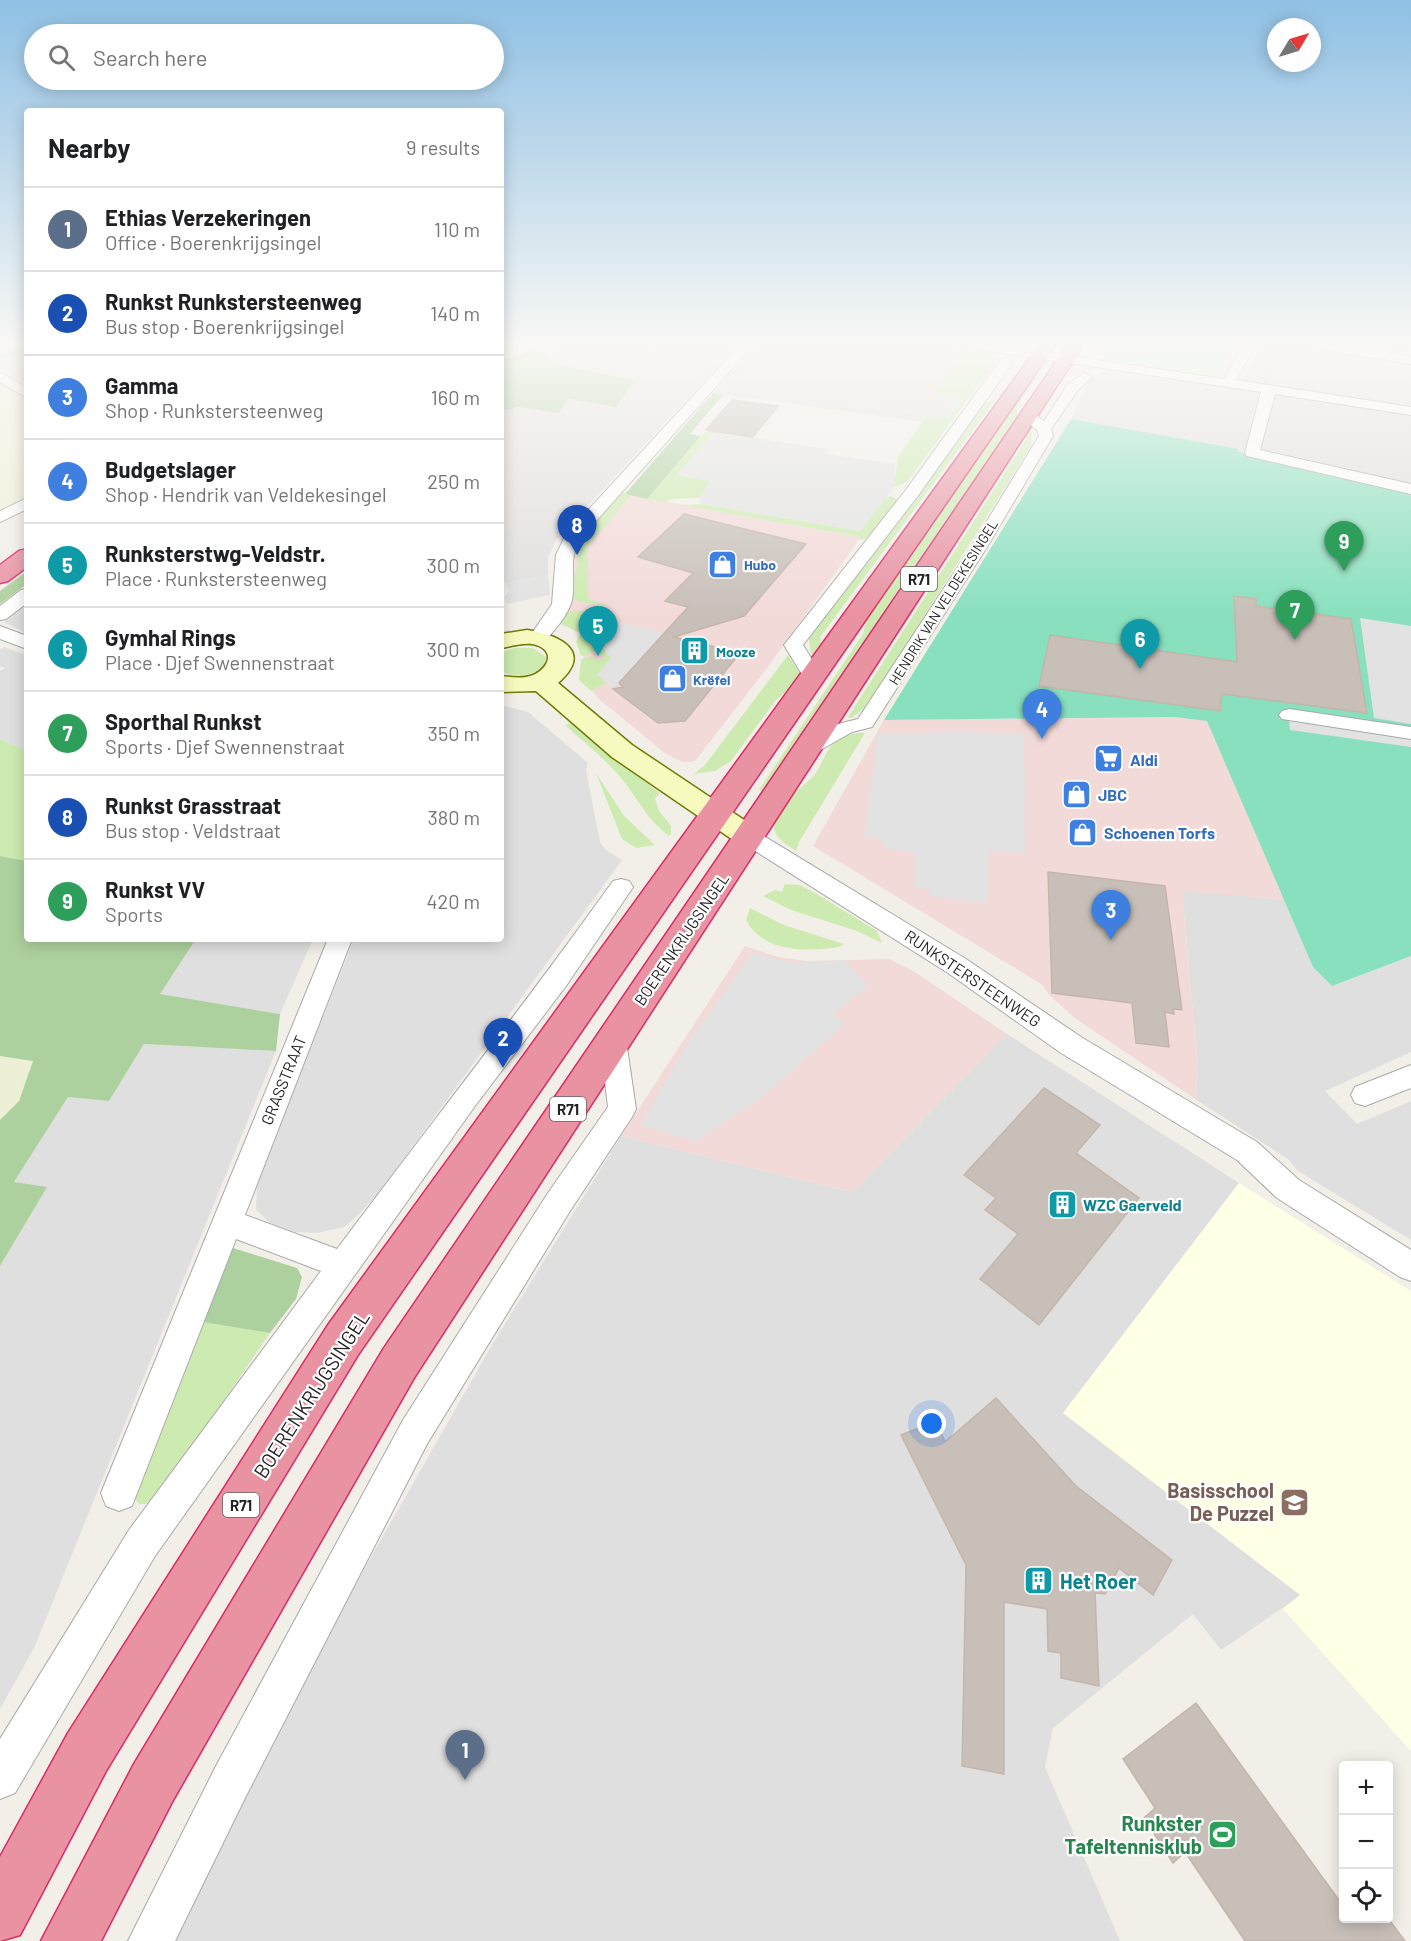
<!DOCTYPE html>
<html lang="en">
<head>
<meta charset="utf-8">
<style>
	:root { --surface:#fff; --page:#f6f6f6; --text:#202124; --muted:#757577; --line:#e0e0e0; --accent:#d40000 }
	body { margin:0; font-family:Barlow,sans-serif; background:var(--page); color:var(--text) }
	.controls { position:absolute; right:18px; bottom:18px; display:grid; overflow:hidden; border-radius:6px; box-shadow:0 3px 15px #0003 }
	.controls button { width:54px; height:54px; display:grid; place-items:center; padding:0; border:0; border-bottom:2px solid var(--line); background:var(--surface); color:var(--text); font:30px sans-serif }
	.compass { position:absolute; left:1267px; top:18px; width:54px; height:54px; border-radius:50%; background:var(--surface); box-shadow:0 3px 15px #0003; rotate:52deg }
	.you { position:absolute; left:932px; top:1424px; width:21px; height:21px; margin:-15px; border:4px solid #fff; border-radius:50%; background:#1a73e8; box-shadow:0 0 0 9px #1a73e833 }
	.badge { display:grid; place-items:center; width:39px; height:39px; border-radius:50%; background:var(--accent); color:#fff; font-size:20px; font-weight:700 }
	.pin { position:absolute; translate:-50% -50px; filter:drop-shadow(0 2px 3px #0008) }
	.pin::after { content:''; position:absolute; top:32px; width:21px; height:18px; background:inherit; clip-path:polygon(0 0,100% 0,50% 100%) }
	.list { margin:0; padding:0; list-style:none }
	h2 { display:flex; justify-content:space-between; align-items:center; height:78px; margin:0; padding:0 24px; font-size:26px }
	h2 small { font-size:20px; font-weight:400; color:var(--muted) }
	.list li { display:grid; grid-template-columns:39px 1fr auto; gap:18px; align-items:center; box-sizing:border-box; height:84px; padding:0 24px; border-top:2px solid var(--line) }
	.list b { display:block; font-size:22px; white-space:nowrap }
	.list p { margin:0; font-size:20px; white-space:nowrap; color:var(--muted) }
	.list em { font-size:20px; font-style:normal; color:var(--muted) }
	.icon { flex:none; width:33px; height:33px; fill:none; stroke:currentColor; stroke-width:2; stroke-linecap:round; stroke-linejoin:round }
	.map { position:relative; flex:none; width:1411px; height:1941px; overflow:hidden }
	.search { position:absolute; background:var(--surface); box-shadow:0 3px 15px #0003; left:24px; top:24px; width:480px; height:66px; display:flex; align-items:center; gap:15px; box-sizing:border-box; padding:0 21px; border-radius:33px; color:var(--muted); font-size:22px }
	.panel { position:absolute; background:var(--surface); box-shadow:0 3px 15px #0003; left:24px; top:108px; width:480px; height:834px; border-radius:6px }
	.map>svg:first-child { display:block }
</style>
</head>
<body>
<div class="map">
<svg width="1411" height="1941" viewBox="0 0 1411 1941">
	<rect width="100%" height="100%" fill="#f2efe9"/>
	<g fill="#e0dfdf">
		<path d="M572,344h56l23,4 8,-4h79l-181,195 -9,18v18l-43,8 -4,-7v-165l17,-4 40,5 11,-13 66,-19 -72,-14 -23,-10z"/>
		<path d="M760,344h175l34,5 -35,43 31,6 -19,20 -20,-2 -3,6 -210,-29z"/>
		<path d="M1261,344h36l114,20v43l-170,-27z"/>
		<path d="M1328,344h83v13z"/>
		<path d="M23,353l4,1v30l-27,-17v-8z"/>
		<path d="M1106,371l151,21 2,2 -15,60 -7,-2 1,-3 -167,-30 21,-43z"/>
		<path d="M1279,394l132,20v71l-151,-35 15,-55z"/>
		<path d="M27,604v30l-23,-12z"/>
		<path d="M5,647l22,9v95l-27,-12v-68l5,-3 -5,-2v-17z"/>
		<path d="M501,705l27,7 60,51 -2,7 14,72 6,8 16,10 -244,334 -20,21 -14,12 -27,6 -22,-1 -25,-9 -14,-13 1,-27 97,-244h147z"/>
		<path d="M1182,890l103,10 28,67 19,19 79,-30v96l-86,39 32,33 54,-23v139l-113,-69 -10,-12 -93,-60 3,-31z"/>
		<path d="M196,939h117l-33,75 -121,-20z"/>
		<path d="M1007,1034l232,149 -176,230 238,182 -80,55 -28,-36 -140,114 -8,39 75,174h-948l130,-263 190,-333 129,-209 231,56z"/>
		<path d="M144,1044l132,7 -242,597 -34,61v-443l46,-78 -32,-6 54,-85 41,4z"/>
	</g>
	<g fill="#f2dad9">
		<path d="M620,493l241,44 -94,131 -71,92 -4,2h-10l-17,-9 -65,-53 -12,-14 -8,-53 -21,-10 16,-83z"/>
		<path d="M1175,717l32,2 78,181 -103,-9 16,177 -3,31 -119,-80 -27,-24 -6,-10 -230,-139 71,-126z"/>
		<path d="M745,946l33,11 29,4 82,-2 26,13 92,62 -155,158 -231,-56z"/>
	</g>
	<path fill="#ffffe5" d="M1239,1183l172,108v460l-128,-142 17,-14 -237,-182z"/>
	<g fill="#eef0d5">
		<path d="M0,382l27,17v100l-27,15z"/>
		<path d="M0,1056l33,5 -14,40 -19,19z"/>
	</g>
	<g fill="#cdebb0">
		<path d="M969,349l18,3 11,6 -91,124 -13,5 4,-30 28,-41 20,2 19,-19 -32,-6z"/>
		<path d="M1034,377h3l-20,31v10l-251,374 -7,-2 104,-156 5,-21z"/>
		<path d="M996,399l-176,238 2,10 -8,9 -3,-2 -2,-16 176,-235z"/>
		<path d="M1028,429l4,4 -1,13 -164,261 -16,11 -3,-1 179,-279 -2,-6z"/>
		<path d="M706,431l8,1 -37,43 34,6 -12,17 -29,1 -3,3 -20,-3z"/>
		<path d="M621,493l10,2 -43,52v52l22,7 -29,-4 -10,-4 -1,-20 6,-5 3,-23 -6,-1 5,-9z"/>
		<path d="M891,496l8,4 -31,38 -9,2 2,-3 -179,-32 19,-1 159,27 25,-33z"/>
		<path d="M578,611l32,6 5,4 -20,21 16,16 -14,17 9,8 -15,8 -12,-11 2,-21 11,-3 5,5 8,-3 -6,-7 -18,5 -5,-14 4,-9 -21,-10 7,-11z"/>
		<path d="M514,648h19l13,9v6c-10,13 -31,16 -45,8v-18z"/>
		<path d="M788,655l13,20 -5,9 -20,16 -45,61 -16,10 -21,3 11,-9z"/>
		<path d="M570,723l90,70 -5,6 4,12 12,15v8l-2,2c-22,-17 -28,-32 -44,-53 -17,-22 -40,-40 -60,-58z"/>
		<path d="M865,733l-66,109 -3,9c-9,-6 -20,-12 -22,-23 -4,-24 30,-39 41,-54 8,-11 12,-27 23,-35 8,-6 17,-6 27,-6z"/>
		<path d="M0,739l27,12v110l-27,-5z"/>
		<path d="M596,773l28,43 31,29 -19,3 -14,-9z"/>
		<path d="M785,884l15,1 15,8 62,38 5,12 -25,-12 -66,-21 -28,-14 12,-6 7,2z"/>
		<path d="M750,908l34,17 60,19c-6,5 -15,4 -22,5 -29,2 -61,-1 -76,-29z"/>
		<path d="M202,1322l68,11 -113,165 -11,6h-7l-6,-8z"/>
	</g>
	<g fill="#add19e">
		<path d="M0,344h27v10l-4,-1 -23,6z"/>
		<path d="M552,344h20l-31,12 22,10 72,14 -19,27 -47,-8 -11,14 -40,-6 -17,4v-51z"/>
		<path d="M713,393l10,2 -33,39 11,2 -54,63 -22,-5z"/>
		<path d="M27,571v13l-27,20v-13z"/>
		<path d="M0,856l27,5v78h169l-36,55 120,20 -4,37 -132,-7 -35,57 -41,-4 -54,85 33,5 -47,79v-146l19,-19 14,-40 -33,-5z"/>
		<path d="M233,1248l64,20 5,9 -6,22 -26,34 -68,-11z"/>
	</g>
	<path fill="#c8facc" d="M1109,344h128l-17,28 -7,3 -102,-16 -8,-4z"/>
	<path fill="#88e0be" d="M1071,419l168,30 -1,3 173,38v466l-79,30 -19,-19 -106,-246 -32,-4 -291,3z"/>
	<g fill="#e2e2e2">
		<path d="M859,397l7,1 -4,6 73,9 12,-11 15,-2 -10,11 -14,6 -88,-10z"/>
		<path d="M714,432l114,17 -2,5 70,10 -2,23 -33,44 -160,-27 -2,-6 12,-17 -34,-6z"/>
		<path d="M548,575l2,20 -43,9 -3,-6 5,-7 -4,-8z"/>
		<path d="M1360,618l51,8v98l-37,-6z"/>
		<path d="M615,621l48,12 -49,55 -17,-13 14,-17 -15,-16z"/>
		<path d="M1289,719l122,18v10l-121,-17z"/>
		<path d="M960,732l64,2 1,119 -36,-3 -1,53 -58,-7v-6l-15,-3v-35l-29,-3 -7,-11 -15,-2 14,-102z"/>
		<path d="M752,953l39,10 53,-3 25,26 -36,28 12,10 -84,74 -65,43 -56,-16 49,-83z"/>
	</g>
	<g fill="#c7bfb8" stroke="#c4b6ab" stroke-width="1.5">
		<path d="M732,400l46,6 -25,31 -47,-7z"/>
		<path d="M684,514l122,30 -62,72 -70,21 66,16 -55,68 -27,2 -45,-34 10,-2 -4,-4 69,-76 -23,-6 28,-28 -55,-16z"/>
		<path d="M1234,596l22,3v7l95,13 16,94 -145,-19 -2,17 -181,-25 11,-51 187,27z"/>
		<path d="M1048,872l117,14 17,124 -9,-1 1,5 -9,-2 4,35 -33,-4 -4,-40 -80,-10z"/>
		<path d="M1044,1088l56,37 -24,28 63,45 -100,127 -59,-46 38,-45 -33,-24 11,-12 -32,-23z"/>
		<path d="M996,1398l80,88 96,74 -19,35 -34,-27 -14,26 -10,-1 4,93 -38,-8v-25l-13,-2 -1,-42 -43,-7v172l-42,-8 4,-201 -65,-130 35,-14 9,21z"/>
		<path d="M1196,1703l148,204v11h44l17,23h-160l-60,-89 -12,11 -29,-45 11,-10 -32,-49z"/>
	</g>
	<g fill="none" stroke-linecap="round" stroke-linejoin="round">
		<defs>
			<g id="street">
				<path d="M531,344h18l-48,17v-8z"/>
				<path d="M741,344h13l-175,196c-11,20 -3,38 -7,60 -4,16 -18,30 -28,43h-14l-2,-4 24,-35 4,-49 10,-21z"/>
				<path d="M964,344h28l232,35 20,-35h12l-20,36 175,27v8l-136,-21 -15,56 151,34v10l-164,-38 -2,-3 16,-61 -291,-44z"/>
				<path d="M1308,344h27l76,12v8l-97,-16z"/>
				<path d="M1006,358l5,1v6l-94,132 -114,148 20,32 -10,6 -7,-2 -22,-36 121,-154 96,-132z"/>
				<path d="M0,372l27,16v10l-27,-16z"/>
				<path d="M1085,373l7,4 -14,13 -27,39 2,7 -66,111 -115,180 -20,5 -35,20h-14l-3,-5 3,-5 35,-18 20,-5 113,-172 68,-111 -2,-6 -15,-12v-6h10l12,9 24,-37z"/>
				<path d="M27,498v11l-27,13v-11z"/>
				<path d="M27,589v14l-21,16 -6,1v-14l21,-16z"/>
				<path d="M0,626l27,10v13l-27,-10z"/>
				<path d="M1289,709l122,18v12l-129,-20 -3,-4 3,-4z"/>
				<path d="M749,829l8,3 209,127 115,78 176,105 42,38 112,70v31l-11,-4 -123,-79 -40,-38 -176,-107 -113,-80 -207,-131 -3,-5 3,-5z"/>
				<path d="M621,879l8,2 4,6 -4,6 -63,93 -91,120 -320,450 -140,237 -15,6v-60l129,-209 192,-259 -85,-32 -104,267 -13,5 -13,-5 -5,-13 227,-554h24l-107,276 92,34c92,-123 187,-243 276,-368z"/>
				<path d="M613,1030l10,4 3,7 10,68 -4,8 -62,94 -143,233 -181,352 -71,145h-47l88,-175 187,-346 145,-227 60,-86 -8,-66 3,-7z"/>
				<path d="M1411,1065v23l-46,18 -10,-3 -4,-8 4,-8z"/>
			</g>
			<path id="secondary" d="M527,630c32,5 68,21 31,53l74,62 127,85 5,7 -5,7 -10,3 -10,-3 -127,-87 -76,-66 -35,1v-16c9,1 20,3 29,0 13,-3 28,-21 9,-30 -11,-5 -26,0 -38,2v-14z"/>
			<g id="highway">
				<path d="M1040,344h16l-698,1011 -252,416 -86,164 -20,6v-84l68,-124 260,-408z"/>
				<path d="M1068,344h16l-670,1034 -242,424 -71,139h-60l93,-177 250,-416z"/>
				<path d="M27,549v18l-19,14 -8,2v-18l19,-14z"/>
			</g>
		</defs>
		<use href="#street" stroke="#a9a9a9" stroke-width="2"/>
		<use href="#secondary" stroke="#707d05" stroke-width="3"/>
		<use href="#highway" stroke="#dc2a67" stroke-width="3"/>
		<use href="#street" fill="#fff" fill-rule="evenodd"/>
		<use href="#secondary" fill="#f7fabf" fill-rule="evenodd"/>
		<use href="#highway" fill="#e892a2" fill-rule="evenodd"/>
	</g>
	<linearGradient id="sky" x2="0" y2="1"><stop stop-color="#8fc0e4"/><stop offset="0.56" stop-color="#f9f8f5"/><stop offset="1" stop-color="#f9f8f5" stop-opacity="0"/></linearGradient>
	<rect width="1411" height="615" fill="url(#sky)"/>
	<defs>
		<symbol id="shop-square" viewBox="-11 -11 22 22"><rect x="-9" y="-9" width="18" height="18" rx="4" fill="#3f7fe0" stroke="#fff"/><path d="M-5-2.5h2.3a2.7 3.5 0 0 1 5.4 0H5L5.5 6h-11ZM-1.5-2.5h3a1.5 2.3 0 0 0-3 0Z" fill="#fff"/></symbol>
		<symbol id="building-square" viewBox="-11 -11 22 22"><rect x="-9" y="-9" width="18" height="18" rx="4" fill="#0f9aa8" stroke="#fff"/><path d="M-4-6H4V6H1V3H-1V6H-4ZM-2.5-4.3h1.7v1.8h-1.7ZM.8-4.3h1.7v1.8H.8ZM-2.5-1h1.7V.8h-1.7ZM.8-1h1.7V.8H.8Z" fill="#fff"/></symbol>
		<symbol id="supermarket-square" viewBox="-11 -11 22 22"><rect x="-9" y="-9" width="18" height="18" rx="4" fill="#3f7fe0" stroke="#fff"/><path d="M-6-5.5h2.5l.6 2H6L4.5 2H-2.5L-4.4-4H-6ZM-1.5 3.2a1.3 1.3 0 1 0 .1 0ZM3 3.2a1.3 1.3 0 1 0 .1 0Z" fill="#fff"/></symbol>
		<symbol id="school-square" viewBox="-11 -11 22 22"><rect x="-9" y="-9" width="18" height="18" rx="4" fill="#8d6e63" stroke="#fff"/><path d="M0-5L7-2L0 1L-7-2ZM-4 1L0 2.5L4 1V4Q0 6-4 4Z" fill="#fff"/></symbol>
		<symbol id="stadium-square" viewBox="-11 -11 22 22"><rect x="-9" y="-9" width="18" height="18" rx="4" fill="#2e9e5b" stroke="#fff"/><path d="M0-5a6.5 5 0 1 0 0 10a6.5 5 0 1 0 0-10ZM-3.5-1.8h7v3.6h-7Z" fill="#fff"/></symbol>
	</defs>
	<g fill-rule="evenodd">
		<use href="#shop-square" x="706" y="548" width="33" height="33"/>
		<use href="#building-square" x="678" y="634" width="33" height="33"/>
		<use href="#shop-square" x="656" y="662" width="33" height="33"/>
		<use href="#supermarket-square" x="1092" y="742" width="33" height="33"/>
		<use href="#shop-square" x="1060" y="778" width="33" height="33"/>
		<use href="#shop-square" x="1066" y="816" width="33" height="33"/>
		<use href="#building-square" x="1046" y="1188" width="33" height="33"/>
		<use href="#school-square" x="1278" y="1486" width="33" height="33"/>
		<use href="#building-square" x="1022" y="1564" width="33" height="33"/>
		<use href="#stadium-square" x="1206" y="1818" width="33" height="33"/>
	</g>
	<g text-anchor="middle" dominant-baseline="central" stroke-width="4.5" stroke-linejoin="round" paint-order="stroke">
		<g font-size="14" font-weight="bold" fill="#366cbe" stroke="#fff" text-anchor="start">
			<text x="744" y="564">Hubo</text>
			<text x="693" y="679">Krëfel</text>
		</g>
		<g font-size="14" fill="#222" stroke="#fff">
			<text transform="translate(943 602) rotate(-58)">HENDRIK VAN VELDEKESINGEL</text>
		</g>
		<g font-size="14" font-weight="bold" fill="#0d838f" stroke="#fff" text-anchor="start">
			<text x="716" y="651">Mooze</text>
		</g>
		<g fill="#fff" stroke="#646464" stroke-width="1.5">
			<rect x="901" y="567" width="36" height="24" rx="4.5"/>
			<rect x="550" y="1097" width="36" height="24" rx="4.5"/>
			<rect x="223" y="1493" width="36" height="24" rx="4.5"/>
		</g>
		<g font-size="15" font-weight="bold" fill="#222">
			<text x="919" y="579">R71</text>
			<text x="568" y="1109">R71</text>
			<text x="241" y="1505">R71</text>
		</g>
		<g font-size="16" font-weight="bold" fill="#366cbe" stroke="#fff" text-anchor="start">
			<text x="1130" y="759">Aldi</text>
			<text x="1098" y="794">JBC</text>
			<text x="1104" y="832">Schoenen Torfs</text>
		</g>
		<g font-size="16" fill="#222" stroke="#fff">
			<text transform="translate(681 939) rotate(-56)">BOERENKRIJGSINGEL</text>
			<text transform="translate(973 978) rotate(34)">RUNKSTERSTEENWEG</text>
			<text transform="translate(283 1080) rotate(-68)">GRASSTRAAT</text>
		</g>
		<g font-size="16" font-weight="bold" fill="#0d838f" stroke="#fff" text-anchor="start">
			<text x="1083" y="1204">WZC Gaerveld</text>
		</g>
		<g font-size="20" fill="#222" stroke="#fff">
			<text transform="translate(311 1394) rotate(-57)">BOERENKRIJGSINGEL</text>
		</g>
		<g font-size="20" font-weight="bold" fill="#785e54" stroke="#fff" text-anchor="end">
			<text x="1274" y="1490">Basisschool<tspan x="1274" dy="23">De Puzzel</tspan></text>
		</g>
		<g font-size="20" font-weight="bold" fill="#0d838f" stroke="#fff" text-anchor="start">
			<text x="1060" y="1581">Het Roer</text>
		</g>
		<g font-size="20" font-weight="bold" fill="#27864d" stroke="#fff" text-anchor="end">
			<text x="1202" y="1823">Runkster<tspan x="1202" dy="23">Tafeltennisklub</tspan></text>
		</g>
	</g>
</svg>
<div class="controls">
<button>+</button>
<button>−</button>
<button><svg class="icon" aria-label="locate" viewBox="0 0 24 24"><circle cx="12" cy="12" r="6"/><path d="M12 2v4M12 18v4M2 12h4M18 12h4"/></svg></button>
</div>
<svg class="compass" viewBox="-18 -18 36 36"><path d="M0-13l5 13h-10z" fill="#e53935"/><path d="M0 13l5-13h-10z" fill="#757577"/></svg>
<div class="you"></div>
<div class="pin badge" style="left:465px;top:1780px;background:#5c6f8a">1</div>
<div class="pin badge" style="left:503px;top:1068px;background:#1a4fb4">2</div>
<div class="pin badge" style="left:1111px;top:940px;background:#3f7fe0">3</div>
<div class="pin badge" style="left:1042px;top:739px;background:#3f7fe0">4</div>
<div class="pin badge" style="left:598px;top:656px;background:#0f9aa8">5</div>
<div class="pin badge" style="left:1140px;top:669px;background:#0f9aa8">6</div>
<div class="pin badge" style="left:1295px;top:640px;background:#2e9e5b">7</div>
<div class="pin badge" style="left:577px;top:555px;background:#1a4fb4">8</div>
<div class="pin badge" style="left:1344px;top:571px;background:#2e9e5b">9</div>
<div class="search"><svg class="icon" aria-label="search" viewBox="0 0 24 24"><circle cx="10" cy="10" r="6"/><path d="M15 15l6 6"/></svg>Search here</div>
<section class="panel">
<h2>Nearby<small>9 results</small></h2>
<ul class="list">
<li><span class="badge" style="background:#5c6f8a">1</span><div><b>Ethias Verzekeringen</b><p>Office · Boerenkrijgsingel</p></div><em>110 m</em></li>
<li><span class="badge" style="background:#1a4fb4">2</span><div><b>Runkst Runkstersteenweg</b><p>Bus stop · Boerenkrijgsingel</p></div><em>140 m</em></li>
<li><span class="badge" style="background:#3f7fe0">3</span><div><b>Gamma</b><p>Shop · Runkstersteenweg</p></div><em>160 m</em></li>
<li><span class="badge" style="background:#3f7fe0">4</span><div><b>Budgetslager</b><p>Shop · Hendrik van Veldekesingel</p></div><em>250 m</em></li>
<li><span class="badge" style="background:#0f9aa8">5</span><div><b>Runksterstwg-Veldstr.</b><p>Place · Runkstersteenweg</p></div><em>300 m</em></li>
<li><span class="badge" style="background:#0f9aa8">6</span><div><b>Gymhal Rings</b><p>Place · Djef Swennenstraat</p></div><em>300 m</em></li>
<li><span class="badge" style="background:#2e9e5b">7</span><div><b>Sporthal Runkst</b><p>Sports · Djef Swennenstraat</p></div><em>350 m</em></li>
<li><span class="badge" style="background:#1a4fb4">8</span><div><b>Runkst Grasstraat</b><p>Bus stop · Veldstraat</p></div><em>380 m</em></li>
<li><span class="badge" style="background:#2e9e5b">9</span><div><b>Runkst VV</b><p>Sports</p></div><em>420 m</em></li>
</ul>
</section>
</div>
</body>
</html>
